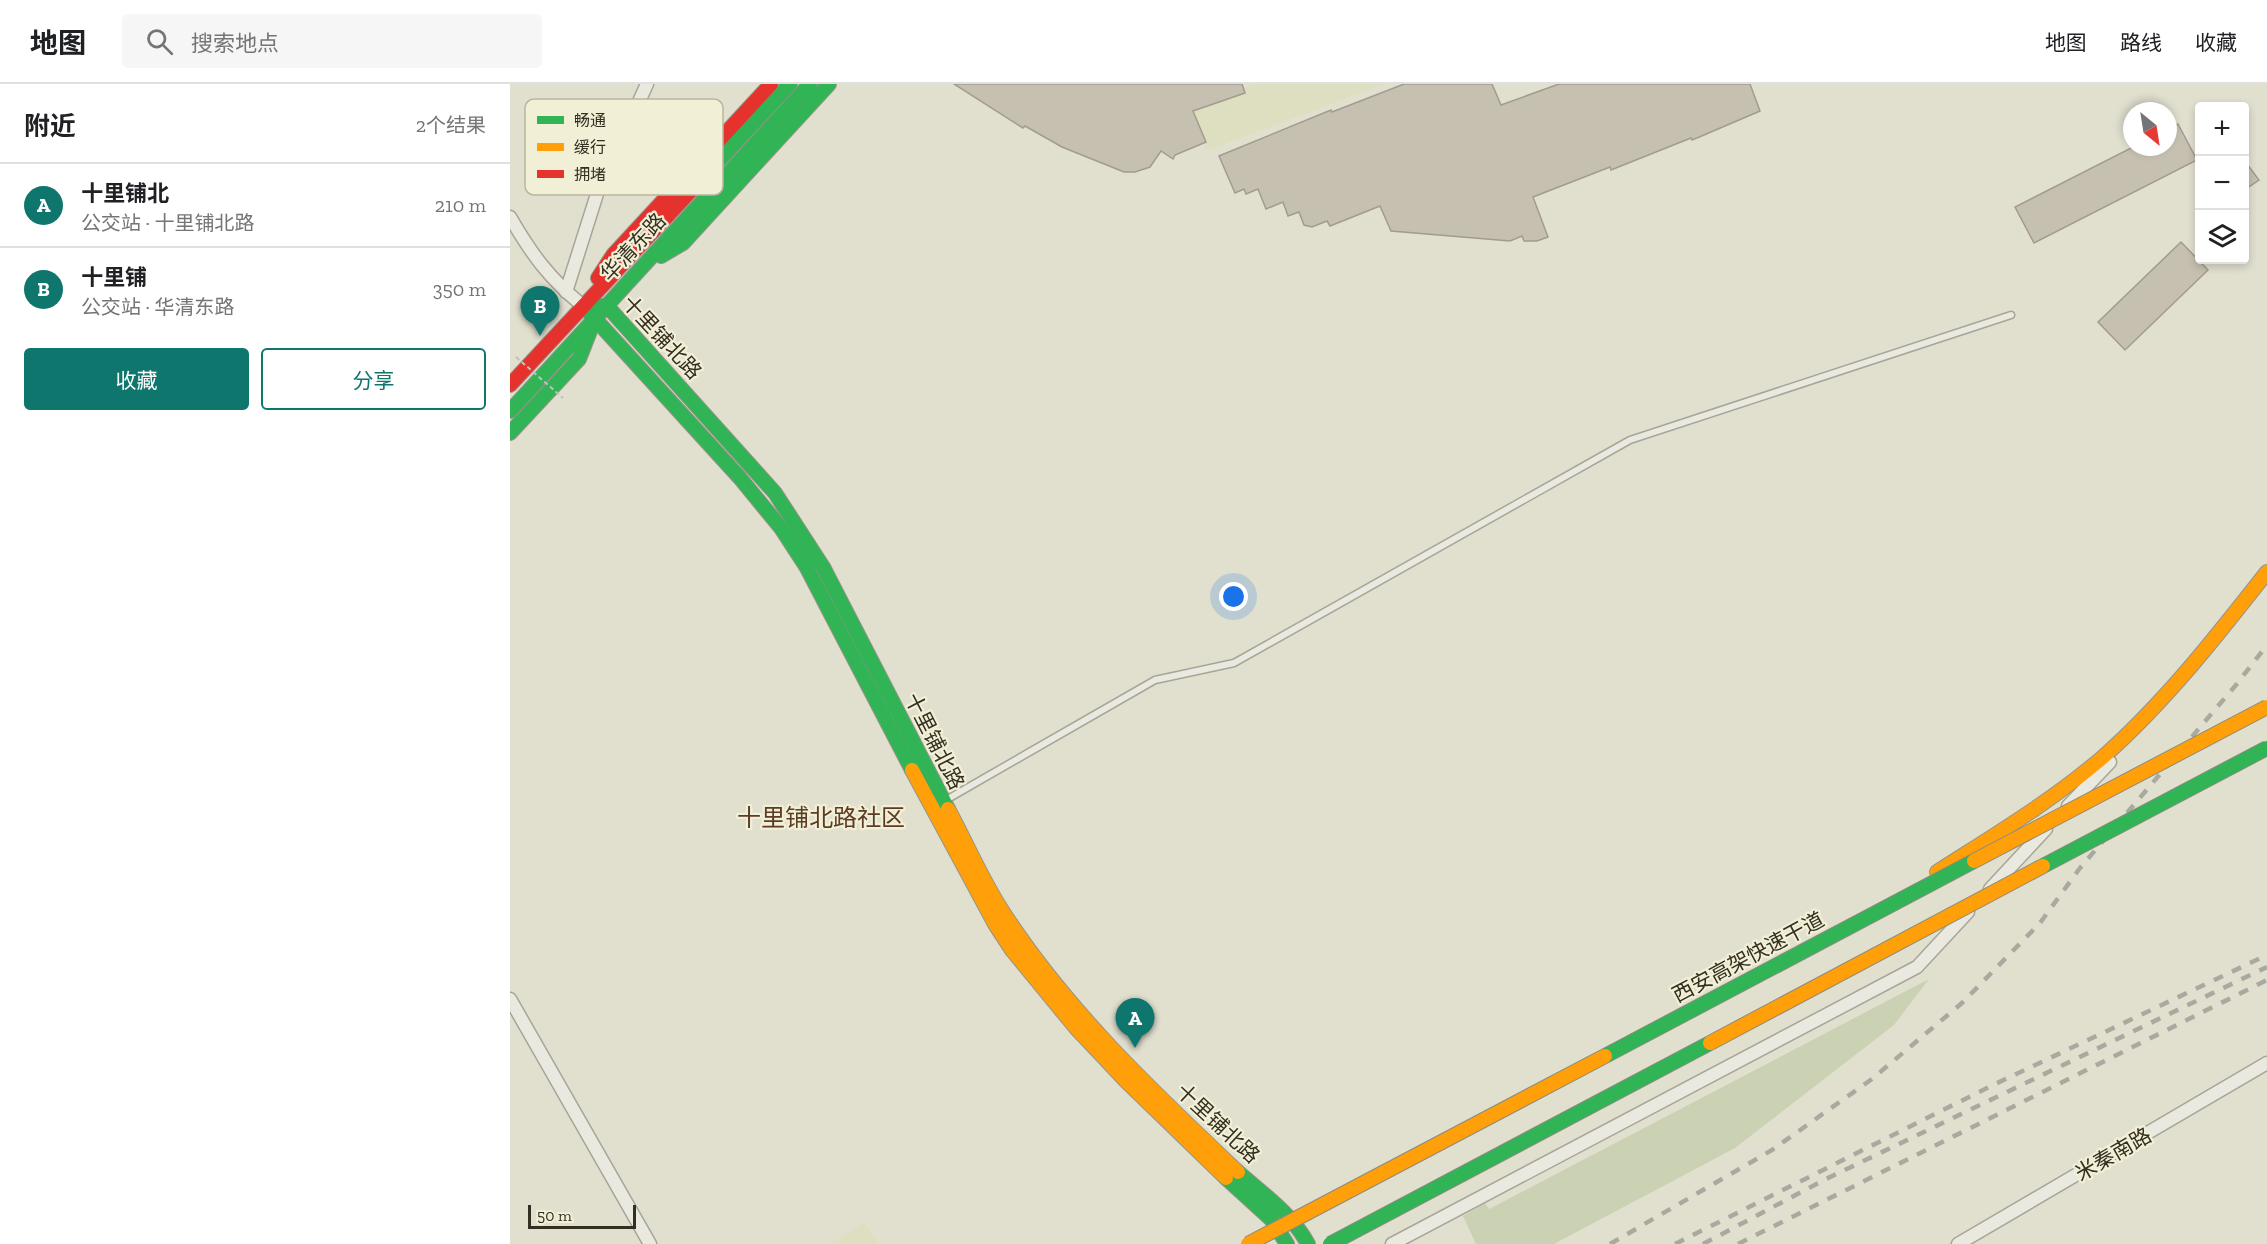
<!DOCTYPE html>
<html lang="zh">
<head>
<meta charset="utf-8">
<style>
	:root { --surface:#fff; --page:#f6f6f6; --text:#202124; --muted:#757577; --line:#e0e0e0; --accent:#0f766e }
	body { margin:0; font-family:"Zilla Slab","Noto Sans SC",serif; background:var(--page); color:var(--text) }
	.controls { position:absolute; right:18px; top:18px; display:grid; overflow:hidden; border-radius:6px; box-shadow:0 3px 9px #0003 }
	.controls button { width:54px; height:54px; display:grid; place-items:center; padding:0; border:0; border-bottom:2px solid var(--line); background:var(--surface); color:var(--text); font:30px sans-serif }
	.compass { position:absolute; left:1613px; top:18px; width:54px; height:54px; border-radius:50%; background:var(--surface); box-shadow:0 3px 9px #0003; rotate:150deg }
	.scale { position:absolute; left:18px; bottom:15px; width:108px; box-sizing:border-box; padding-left:6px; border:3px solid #352f21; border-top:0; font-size:16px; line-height:21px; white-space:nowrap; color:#352f21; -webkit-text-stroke:4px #f1efd6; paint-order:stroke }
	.you { position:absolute; left:724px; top:513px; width:21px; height:21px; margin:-15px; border:4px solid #fff; border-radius:50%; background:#1a73e8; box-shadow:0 0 0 9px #1a73e833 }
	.badge { display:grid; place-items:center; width:39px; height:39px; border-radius:50%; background:var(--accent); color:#fff; font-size:20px; font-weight:700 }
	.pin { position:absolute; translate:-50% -50px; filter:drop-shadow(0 2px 3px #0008) }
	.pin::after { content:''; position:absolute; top:32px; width:21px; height:18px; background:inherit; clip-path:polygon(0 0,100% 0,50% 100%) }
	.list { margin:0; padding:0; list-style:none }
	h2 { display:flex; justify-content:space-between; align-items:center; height:78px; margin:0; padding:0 24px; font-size:26px }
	h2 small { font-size:20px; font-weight:400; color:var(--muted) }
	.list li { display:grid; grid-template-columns:39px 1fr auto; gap:18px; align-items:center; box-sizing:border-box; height:84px; padding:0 24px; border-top:2px solid var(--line) }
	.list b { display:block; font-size:22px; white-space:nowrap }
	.list p { margin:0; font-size:20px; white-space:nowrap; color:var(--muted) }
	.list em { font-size:20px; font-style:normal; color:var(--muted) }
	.actions { display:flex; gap:12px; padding:18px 24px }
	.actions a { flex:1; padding:14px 0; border:2px solid var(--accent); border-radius:6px; text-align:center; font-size:21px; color:var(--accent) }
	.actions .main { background:var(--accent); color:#fff }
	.icon { flex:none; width:33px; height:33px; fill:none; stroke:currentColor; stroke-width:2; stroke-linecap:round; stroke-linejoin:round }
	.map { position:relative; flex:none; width:1757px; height:1160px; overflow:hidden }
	header { display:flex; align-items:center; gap:36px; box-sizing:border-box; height:84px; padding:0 30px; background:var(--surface); border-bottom:2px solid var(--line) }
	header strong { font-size:28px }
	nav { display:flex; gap:33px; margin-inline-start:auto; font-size:21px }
	.search { width:420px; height:54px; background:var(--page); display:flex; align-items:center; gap:15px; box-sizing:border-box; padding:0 21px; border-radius:6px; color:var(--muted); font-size:22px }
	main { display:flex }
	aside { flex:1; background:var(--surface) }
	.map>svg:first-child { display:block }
</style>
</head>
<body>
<header>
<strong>地图</strong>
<div class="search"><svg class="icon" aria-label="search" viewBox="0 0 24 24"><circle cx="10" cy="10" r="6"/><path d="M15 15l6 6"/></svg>搜索地点</div>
<nav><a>地图</a><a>路线</a><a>收藏</a></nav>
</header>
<main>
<aside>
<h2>附近<small>2个结果</small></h2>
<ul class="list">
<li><span class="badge">A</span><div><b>十里铺北</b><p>公交站 · 十里铺北路</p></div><em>210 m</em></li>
<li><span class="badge">B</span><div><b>十里铺</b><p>公交站 · 华清东路</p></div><em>350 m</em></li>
</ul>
<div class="actions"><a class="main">收藏</a><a>分享</a></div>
</aside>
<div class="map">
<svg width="1757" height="1160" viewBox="0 0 1757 1160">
	<rect width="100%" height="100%" fill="#e1e0cf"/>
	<g fill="#dedfc1">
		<path d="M744,0h130l-178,67 -17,-43z"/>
		<path d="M354,1138l14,22h-48z"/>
	</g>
	<path fill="#cad2b3" d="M1419,895l-35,46 -159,123 -181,96h-78l-13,-28 22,-13 4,6z"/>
	<g fill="#c5c0b0" stroke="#a19c8e" stroke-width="1.5">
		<path d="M444,0h288l3,9 -52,18 13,31 -31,13 -2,4 -12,-8 -11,16 -15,5h-11l-62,-25 -37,-21 -2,2z"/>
		<path d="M894,0h88l9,21 58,-21h191l10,27 -56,24 -12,5 -1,-2 -80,32 -1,-3 -77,30 15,40 -11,4h-13l-2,-5 -12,5 -119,-10 -11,-25 -50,20 -3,-5 -15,6 -8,-2 -5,-13 -11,4 -5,-14 -17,7 -8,-20 -12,5 -2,-5 -9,4 -16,-37 112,-46 1,2z"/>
		<path d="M1668,40l19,36 -163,83 -19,-36 118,-60h35v-18z"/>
		<path d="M1734,76l15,20 -15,10z"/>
		<path d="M1671,158l27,28 -83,80 -27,-28z"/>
	</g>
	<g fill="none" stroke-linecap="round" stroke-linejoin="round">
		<defs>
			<path id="lane" d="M436,716l209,-120 79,-17 396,-223 381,-125"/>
			<g id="street">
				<path d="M0,133c22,38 39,61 73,89"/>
				<path d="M56,208l31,-98 50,-110"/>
				<path d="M1558,722l42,-44"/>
				<path d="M1480,805l56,-60"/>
				<path d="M0,915l140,245"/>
				<path d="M882,1160l525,-277 51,-55"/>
				<path d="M1448,1160l309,-181"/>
			</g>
			<g id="fast">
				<path d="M203,83l77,-83"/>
				<path d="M151,172l22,-13 146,-159"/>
				<path d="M83,222h14l168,187 48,74 125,242"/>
				<path d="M76,225l154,169 41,50 26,40 105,202"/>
				<path d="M0,327l300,-327"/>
				<path d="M0,349l69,-74 11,-28"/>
				<path d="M728,1088c26,23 53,41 70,72"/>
				<path d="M716,1094l45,41 16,25"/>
			</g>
			<g id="slow">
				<path d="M402,686l83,154 17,26 64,78 50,53 100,97"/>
				<path d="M438,725c18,33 33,69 53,100 63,99 152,183 237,263"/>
				<path d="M1427,788c56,-36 115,-71 166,-115 62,-55 113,-120 164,-185"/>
			</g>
			<g id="jam">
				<path d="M88,194l15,-23 158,-171"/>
				<path d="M0,301l203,-218"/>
			</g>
		</defs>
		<use href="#lane" stroke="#a7a598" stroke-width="9"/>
		<use href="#street" stroke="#a7a598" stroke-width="15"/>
		<use href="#fast" stroke="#979488" stroke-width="16"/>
		<use href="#slow" stroke="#979488" stroke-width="16"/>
		<use href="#jam" stroke="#979488" stroke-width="16"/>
		<use href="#lane" stroke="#eae9e0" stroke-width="6"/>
		<use href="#street" stroke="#eae9e0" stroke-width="12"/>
		<use href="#fast" stroke="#30b455" stroke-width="14"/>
		<use href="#slow" stroke="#ff9f0a" stroke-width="14"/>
		<use href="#jam" stroke="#e5322d" stroke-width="14"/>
		<g stroke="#aaa9a0" stroke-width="4.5" stroke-dasharray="10 10" stroke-linecap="butt">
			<path d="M1100,1160l162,-94 100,-71 90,-76 78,-80 40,-55 156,-183 31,-40"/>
			<path d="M1165,1160l316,-158 276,-131"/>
			<path d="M1193,1160l123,-65 441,-212"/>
			<path d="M1228,1160l529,-264"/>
		</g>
		<defs>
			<g id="fast-bridge">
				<path d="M1533,782l224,-118"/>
				<path d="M1095,972l369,-195"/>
				<path d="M820,1160l380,-201"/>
			</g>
			<g id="slow-bridge">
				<path d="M1464,777l293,-154"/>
				<path d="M1200,959l333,-177"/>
				<path d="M738,1160l357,-188"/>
			</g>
		</defs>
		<use href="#fast-bridge" stroke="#8c8a7e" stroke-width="16" stroke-linecap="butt"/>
		<use href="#slow-bridge" stroke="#8c8a7e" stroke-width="16" stroke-linecap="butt"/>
		<path stroke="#c2c1b7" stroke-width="2" stroke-dasharray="4.5 3" stroke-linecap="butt" d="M6,273l47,41"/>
		<use href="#fast-bridge" stroke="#30b455" stroke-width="14"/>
		<use href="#slow-bridge" stroke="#ff9f0a" stroke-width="14"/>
	</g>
	<g text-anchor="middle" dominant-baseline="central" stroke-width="4.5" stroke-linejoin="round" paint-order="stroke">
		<g font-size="21" fill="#352f21" stroke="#f1efd6">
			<text transform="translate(123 163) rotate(-47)">华清东路</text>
			<text transform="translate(152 253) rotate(47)">十里铺北路</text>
			<text transform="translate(425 657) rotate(63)">十里铺北路</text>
			<text transform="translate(1238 873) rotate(-28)">西安高架快速干道</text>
			<text transform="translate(708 1039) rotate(43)">十里铺北路</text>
			<text transform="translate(1603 1070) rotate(-30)">米秦南路</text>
		</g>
		<g font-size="24" fill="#5c3c25" stroke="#f1efd6">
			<text x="311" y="733">十里铺北路社区</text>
		</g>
	</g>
	<rect x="15" y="15" width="198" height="96" rx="9" fill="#f1efd6" stroke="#b9b5a0" stroke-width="1.5"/>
	<rect x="27" y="32" width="27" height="8" fill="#30b455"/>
	<rect x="27" y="59" width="27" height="8" fill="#ff9f0a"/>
	<rect x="27" y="86" width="27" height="8" fill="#e5322d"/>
	<g font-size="16" fill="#352f21">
		<text x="64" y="42">畅通</text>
		<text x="64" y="69">缓行</text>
		<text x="64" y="96">拥堵</text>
	</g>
</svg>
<div class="controls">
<button>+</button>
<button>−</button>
<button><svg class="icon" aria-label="layers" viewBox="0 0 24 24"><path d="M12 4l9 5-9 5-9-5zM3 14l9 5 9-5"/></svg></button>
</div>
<svg class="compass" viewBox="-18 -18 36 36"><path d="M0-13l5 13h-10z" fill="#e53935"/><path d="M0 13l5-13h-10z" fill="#757577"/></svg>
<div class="scale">50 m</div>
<div class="you"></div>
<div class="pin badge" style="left:625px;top:964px">A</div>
<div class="pin badge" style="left:30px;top:252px">B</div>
</div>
</main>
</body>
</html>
